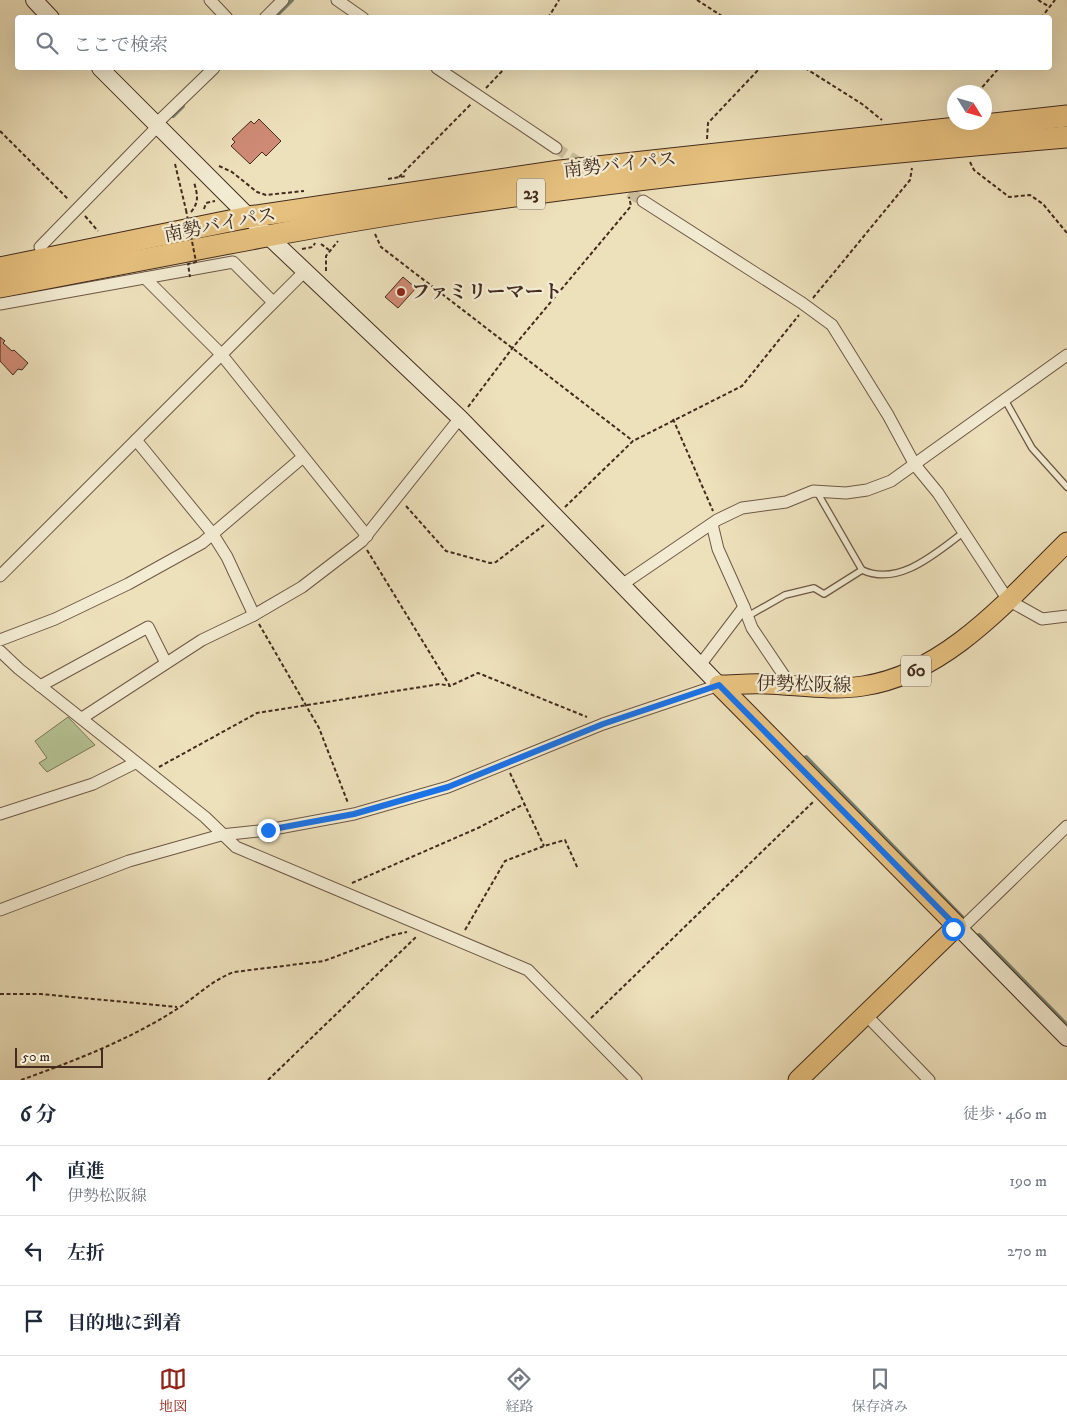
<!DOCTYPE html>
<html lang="ja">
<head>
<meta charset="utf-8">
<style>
	:root { --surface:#fff; --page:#f2f2f3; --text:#1f2937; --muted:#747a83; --line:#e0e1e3; --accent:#8f2418 }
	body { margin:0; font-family:"IM FELL DW Pica","Noto Serif JP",serif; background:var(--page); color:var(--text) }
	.compass { position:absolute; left:947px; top:85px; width:45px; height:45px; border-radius:50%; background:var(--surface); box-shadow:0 5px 20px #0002; rotate:127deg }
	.scale { position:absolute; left:15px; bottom:12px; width:88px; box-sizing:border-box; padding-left:5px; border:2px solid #432b1e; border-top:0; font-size:14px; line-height:18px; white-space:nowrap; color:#432b1e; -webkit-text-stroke:4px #f3ecd3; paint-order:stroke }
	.stop { position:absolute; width:15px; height:15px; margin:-11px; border:4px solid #1a73e8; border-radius:50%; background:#fff }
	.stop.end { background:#1a73e8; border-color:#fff; box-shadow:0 1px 5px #0008 }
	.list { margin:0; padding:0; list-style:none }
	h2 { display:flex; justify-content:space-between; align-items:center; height:65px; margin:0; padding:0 20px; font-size:21px }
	h2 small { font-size:16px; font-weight:400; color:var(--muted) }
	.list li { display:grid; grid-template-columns:32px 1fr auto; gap:15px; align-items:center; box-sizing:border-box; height:70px; padding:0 20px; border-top:1px solid var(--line) }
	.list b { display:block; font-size:19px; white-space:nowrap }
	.list p { margin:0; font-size:16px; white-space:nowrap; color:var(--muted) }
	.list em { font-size:16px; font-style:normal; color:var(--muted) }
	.icon { flex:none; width:28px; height:28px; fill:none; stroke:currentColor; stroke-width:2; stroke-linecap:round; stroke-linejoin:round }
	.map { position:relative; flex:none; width:1067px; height:1080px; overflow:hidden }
	.search { position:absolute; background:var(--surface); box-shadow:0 5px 20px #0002; left:15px; right:15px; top:15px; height:55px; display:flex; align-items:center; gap:12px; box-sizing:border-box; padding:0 18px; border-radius:5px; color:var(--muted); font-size:19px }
	.sheet { height:275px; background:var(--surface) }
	nav { display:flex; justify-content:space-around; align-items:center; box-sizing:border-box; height:70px; border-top:1px solid var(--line); background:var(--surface); font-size:14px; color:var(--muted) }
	nav a { display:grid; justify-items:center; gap:2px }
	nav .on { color:var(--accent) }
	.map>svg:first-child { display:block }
</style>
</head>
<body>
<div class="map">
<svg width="1067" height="1080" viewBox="0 0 1067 1080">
	<rect width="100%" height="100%" fill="#ede1bc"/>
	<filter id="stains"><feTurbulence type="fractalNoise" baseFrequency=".004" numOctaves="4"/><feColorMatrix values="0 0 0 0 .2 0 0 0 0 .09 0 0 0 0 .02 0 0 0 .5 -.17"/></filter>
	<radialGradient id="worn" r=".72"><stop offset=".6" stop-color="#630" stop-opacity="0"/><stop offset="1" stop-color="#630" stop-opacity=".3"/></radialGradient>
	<path fill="#b5c393" stroke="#7c7758" d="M68,717l27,28 -48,27 -8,-9 8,-5 -12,-17z"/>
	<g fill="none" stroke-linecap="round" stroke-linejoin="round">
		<g stroke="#778373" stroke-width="4">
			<path d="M274,18l18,-18"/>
			<path d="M173,116l10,-10"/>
			<path d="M806,757l156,160"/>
			<path d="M979,935l88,90"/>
		</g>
	</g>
	<g fill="#cf8b75" stroke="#432b1e">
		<path d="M259,119l22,22 -15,15 -4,-4 -12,12 -19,-18 4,-4 -3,-3 19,-18 3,3z"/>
		<path d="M403,277l13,11 -18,20 -13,-11z"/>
		<path d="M0,337l5,4 -2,2 9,8 2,-1 14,13 -6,7 -4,-1 -5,6 -13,-14z"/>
	</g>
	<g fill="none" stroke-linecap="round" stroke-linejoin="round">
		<g stroke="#cbbd9c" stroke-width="11" stroke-dasharray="11 5.5" stroke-linecap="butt">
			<path d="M556,148l30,19"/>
			<path d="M615,184l28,17"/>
		</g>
		<defs>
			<g id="lane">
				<path d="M1005,400l27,48 35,39"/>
				<path d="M817,492l45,78c37,17 74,-17 102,-38"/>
				<path d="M748,616l37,-21 29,-7 10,6 38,-24"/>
			</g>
			<g id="street">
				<path d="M210,0l17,18"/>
				<path d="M337,0l26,18"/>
				<path d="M265,18l18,-18"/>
				<path d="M437,68l119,80"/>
				<path d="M156,124l58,-56"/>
				<path d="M643,201l159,102 30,22 56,90 27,50 23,28 70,107 34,19 25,-3"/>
				<path d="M40,247l118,-121"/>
				<path d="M145,278l76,76 146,182"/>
				<path d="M0,304l233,-42 40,40"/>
				<path d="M136,440l76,93 15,24 27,58"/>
				<path d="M0,576l305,-305"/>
				<path d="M623,584l94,-64 25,-12 44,-6 27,-11 33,2 21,-3 24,-9 176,-126"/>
				<path d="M744,607l8,21 39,58"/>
				<path d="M0,640l55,-21 73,-35 74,-41 101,-86"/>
				<path d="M0,651l19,18 186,148 31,30 292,123 108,110"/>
				<path d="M700,665l44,-58 -26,-58 -6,-25"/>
				<path d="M40,686l108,-59 18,36"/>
				<path d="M82,718l120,-78 52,-25 48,-28 60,-46 98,-123"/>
				<path d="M0,814l93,-30 42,-21"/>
				<path d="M0,910l129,-49 92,-26 47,-5 86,-16 94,-27 155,-63 116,-39"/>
				<path d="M957,926h7l103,-100"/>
				<path d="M865,1014l64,66"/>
			</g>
			<g id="secondary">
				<path d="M34,0l17,18"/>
				<path d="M100,68l169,169 191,181 259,267"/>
				<path d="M957,926l110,112"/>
			</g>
			<g id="primary">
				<path d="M719,685l238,241 -159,154"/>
				<path d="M719,685c15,0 31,-2 46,-1 32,1 66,7 98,2 83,-12 147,-88 204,-144"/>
			</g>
			<g id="highway">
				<path d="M0,268l249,-51 311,-46 507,-55"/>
				<path d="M0,287c144,-27 287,-57 432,-79 210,-32 423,-53 635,-71"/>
			</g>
		</defs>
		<use href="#lane" stroke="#6e5846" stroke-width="8"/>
		<use href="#street" stroke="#6e5846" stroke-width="13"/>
		<use href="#secondary" stroke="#432b1e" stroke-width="18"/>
		<use href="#primary" stroke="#432b1e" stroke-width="21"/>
		<use href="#highway" stroke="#432b1e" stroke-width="23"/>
		<g stroke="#432b1e" stroke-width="2" stroke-dasharray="4 2.5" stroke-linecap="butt">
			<path d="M697,0l28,18"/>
			<path d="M1038,0l12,7"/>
			<path d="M548,18l11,-18"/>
			<path d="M1041,18l14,-18"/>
			<path d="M805,68l57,36 20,16"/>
			<path d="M486,88l19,-20"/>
			<path d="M978,92l21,-24"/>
			<path d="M0,131l69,69"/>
			<path d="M707,139l1,-16 52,-55"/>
			<path d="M970,162l4,8 35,27 21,-2 13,9 24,29"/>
			<path d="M175,164l11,46"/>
			<path d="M219,166l13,6 25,20 9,3 38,-4"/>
			<path d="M399,177l72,-73"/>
			<path d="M388,179l18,-3"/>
			<path d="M204,209l2,-6 9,-2"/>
			<path d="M191,212c9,-11 6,-18 3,-30"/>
			<path d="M85,216l13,15"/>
			<path d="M375,234l6,13 252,194"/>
			<path d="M321,244l8,6"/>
			<path d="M302,249l11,-2 2,-4"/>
			<path d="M326,271v-15l12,-15"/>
			<path d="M813,298l97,-118 2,-12"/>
			<path d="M468,407l46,-61 117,-140 -2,-9"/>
			<path d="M673,419l40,92"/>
			<path d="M406,506l40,45 44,12 6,-1 48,-37"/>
			<path d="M565,507l68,-66 109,-55 57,-71"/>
			<path d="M367,550l83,136 28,-13 109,44"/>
			<path d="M259,624l60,104 29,75"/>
			<path d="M159,767l98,-54 183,-29 10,2"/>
			<path d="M510,773l34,73"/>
			<path d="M352,883l126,-55 46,-24"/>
			<path d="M465,930l40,-69 39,-15 21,-6 13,29"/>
			<path d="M0,994h41l136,13"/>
			<path d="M591,1018l222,-216"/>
			<path d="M21,1080c53,-19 108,-40 156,-71 19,-12 35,-29 57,-37l90,-11 69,-26 14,-3"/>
			<path d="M268,1080l149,-144"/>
		</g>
		<use href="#lane" stroke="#f3ecd3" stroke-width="5.5"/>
		<use href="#street" stroke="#f3ecd3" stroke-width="11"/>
		<use href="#secondary" stroke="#f3ecd3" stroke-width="16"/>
		<use href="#primary" stroke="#e6c07e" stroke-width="19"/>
		<use href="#highway" stroke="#e6c07e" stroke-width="21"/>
		<path stroke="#432b1e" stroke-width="2" stroke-dasharray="4 2.5" stroke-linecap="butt" d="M186,210l10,52 -8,2 2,13"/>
	</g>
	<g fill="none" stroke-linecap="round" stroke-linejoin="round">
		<path stroke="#1a73e8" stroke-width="6" d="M268,830l86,-16 94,-27 155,-63 116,-39 237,241 -3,3"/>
	</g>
	<circle fill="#8f2418" stroke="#f3ecd3" stroke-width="2" cx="401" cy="292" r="5"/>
	<g text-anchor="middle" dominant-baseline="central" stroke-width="4.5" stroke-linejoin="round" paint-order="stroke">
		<g fill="#f3ecd3" stroke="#786554" stroke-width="1">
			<rect x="517" y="178.5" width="28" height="31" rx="4"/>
			<rect x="901" y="655.5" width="30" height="31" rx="4"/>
		</g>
		<g font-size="18" font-weight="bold" fill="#432b1e">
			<text x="531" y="194">23</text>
			<text x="916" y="671">60</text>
		</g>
		<g font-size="19" fill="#432b1e" stroke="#f3ecd3">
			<text transform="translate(620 165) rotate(-6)">南勢バイパス</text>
			<text transform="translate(220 225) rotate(-11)">南勢バイパス</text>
			<text transform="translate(804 685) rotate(1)">伊勢松阪線</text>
		</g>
		<g font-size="19" font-weight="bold" fill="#432b1e" stroke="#f3ecd3" text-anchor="start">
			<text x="411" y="292">ファミリーマート</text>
		</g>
	</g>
	<rect width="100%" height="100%" filter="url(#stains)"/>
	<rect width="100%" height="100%" fill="url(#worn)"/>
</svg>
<svg class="compass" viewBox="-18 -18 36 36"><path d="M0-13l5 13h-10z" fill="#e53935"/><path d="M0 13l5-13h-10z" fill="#747a83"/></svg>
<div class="scale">50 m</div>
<div class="stop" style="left:953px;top:929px"></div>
<div class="stop end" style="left:268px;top:830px"></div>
<div class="search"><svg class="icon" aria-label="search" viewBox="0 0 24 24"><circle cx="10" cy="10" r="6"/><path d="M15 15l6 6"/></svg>ここで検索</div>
</div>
<section class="sheet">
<h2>6 分<small>徒歩 · 460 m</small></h2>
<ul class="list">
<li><svg class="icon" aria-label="ahead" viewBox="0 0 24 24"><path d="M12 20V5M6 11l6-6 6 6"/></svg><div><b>直進</b><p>伊勢松阪線</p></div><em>190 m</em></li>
<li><svg class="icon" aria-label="left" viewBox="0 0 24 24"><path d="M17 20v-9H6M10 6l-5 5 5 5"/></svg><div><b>左折</b></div><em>270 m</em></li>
<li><svg class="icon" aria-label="arrive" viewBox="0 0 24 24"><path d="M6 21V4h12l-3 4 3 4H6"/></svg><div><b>目的地に到着</b></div></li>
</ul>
</section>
<nav>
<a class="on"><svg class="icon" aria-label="map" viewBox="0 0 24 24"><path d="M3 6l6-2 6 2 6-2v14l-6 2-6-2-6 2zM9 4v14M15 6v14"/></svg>地図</a>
<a><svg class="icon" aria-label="directions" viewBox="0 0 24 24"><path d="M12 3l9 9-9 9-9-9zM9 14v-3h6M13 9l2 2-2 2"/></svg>経路</a>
<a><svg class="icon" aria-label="saved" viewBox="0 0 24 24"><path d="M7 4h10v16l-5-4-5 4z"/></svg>保存済み</a>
</nav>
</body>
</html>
